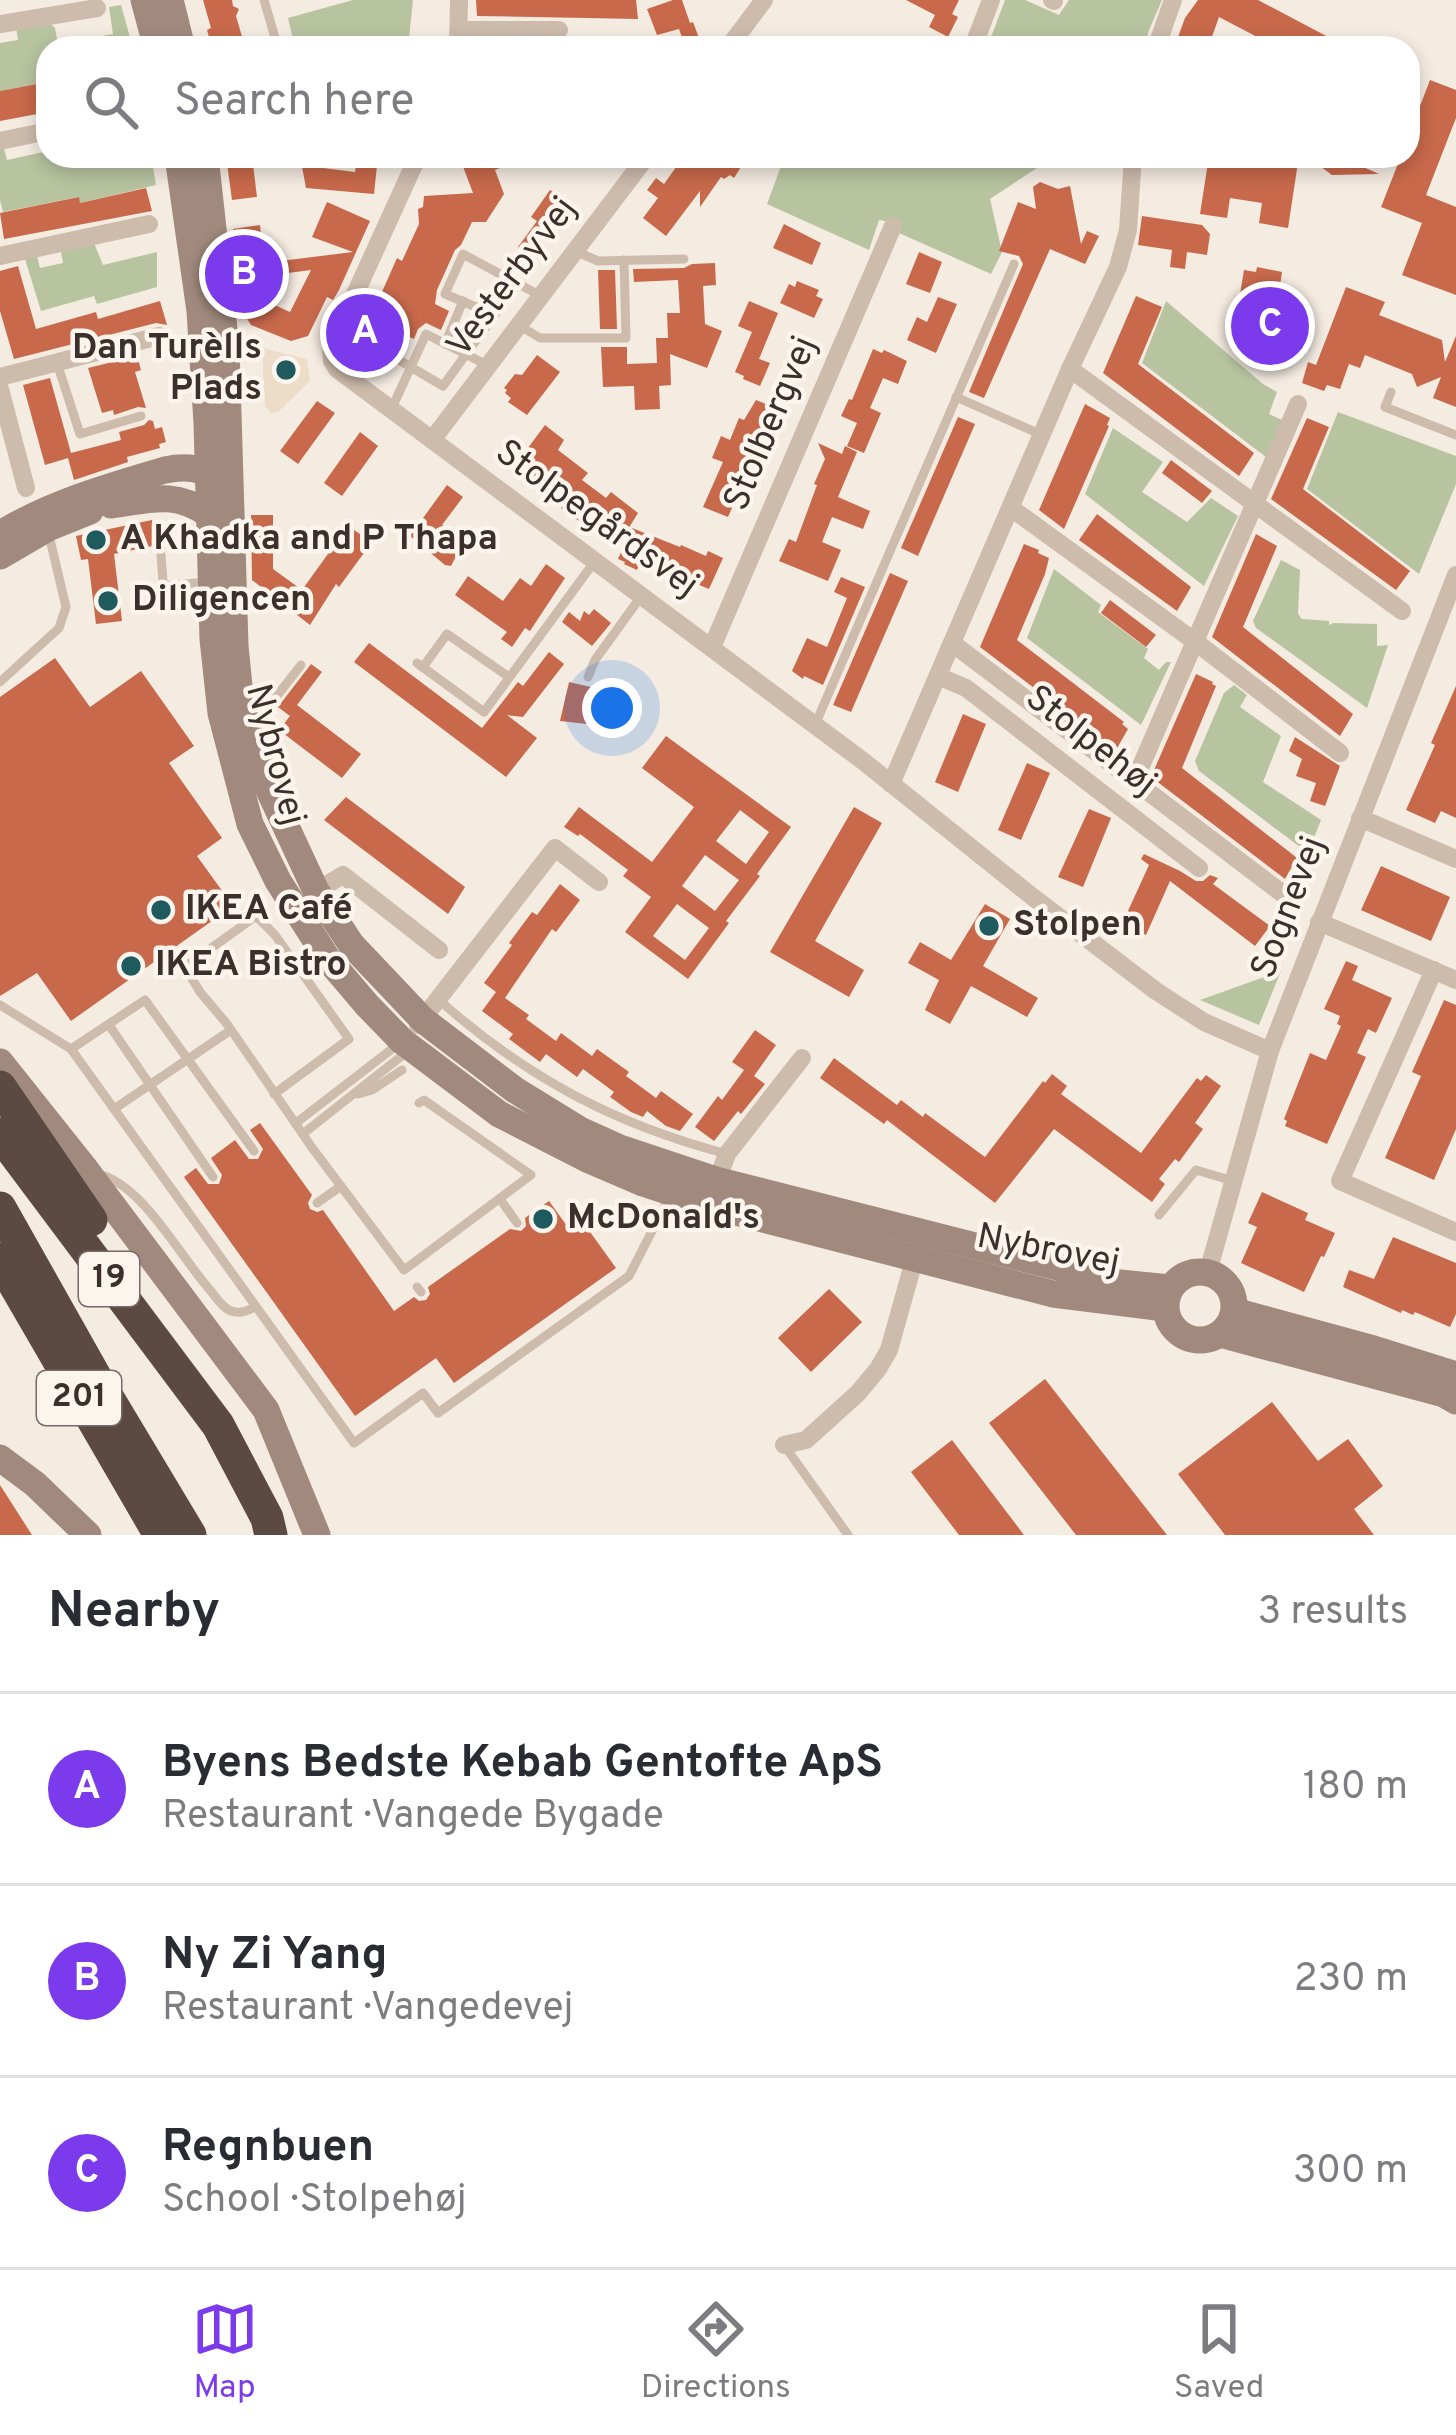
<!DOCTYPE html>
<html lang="en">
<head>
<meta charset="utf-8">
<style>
	:root { --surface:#fff; --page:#f7f7f7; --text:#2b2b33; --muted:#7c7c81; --line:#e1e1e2; --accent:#7c3aed }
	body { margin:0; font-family:Overpass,sans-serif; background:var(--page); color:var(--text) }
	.you { position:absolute; left:612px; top:708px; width:42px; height:42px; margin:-30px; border:9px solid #fff; border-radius:50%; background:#1a73e8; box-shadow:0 0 0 18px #1a73e833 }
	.badge { display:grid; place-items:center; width:78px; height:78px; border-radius:50%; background:var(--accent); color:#fff; font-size:39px; font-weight:700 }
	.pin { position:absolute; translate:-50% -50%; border:6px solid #fff; box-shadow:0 3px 12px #0006 }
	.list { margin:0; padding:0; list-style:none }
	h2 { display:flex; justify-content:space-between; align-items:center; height:156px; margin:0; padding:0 48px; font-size:51px }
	h2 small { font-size:39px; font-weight:400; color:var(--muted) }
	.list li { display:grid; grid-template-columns:78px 1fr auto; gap:36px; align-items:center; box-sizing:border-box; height:192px; padding:0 48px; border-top:3px solid var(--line) }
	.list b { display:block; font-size:45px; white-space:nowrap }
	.list p { margin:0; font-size:39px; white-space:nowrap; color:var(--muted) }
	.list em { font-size:39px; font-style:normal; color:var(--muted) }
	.icon { flex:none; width:66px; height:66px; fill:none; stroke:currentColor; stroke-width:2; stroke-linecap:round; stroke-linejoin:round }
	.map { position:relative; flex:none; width:1456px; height:1535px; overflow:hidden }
	.search { position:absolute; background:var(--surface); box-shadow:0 6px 18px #0003; left:36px; right:36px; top:36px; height:132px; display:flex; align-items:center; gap:30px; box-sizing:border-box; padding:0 42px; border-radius:36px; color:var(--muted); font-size:45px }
	.sheet { height:732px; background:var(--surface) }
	nav { display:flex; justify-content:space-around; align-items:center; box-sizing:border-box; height:168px; border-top:3px solid var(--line); background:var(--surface); font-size:33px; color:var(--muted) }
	nav a { display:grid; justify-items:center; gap:6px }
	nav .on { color:var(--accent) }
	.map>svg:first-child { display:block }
</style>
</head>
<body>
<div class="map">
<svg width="1456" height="1535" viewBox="0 0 1456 1535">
	<rect width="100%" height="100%" fill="#f4ebe1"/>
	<g fill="#b8c4a0">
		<path d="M353,0h60l-5,48h-113l-7,-30z"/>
		<path d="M1005,0h20l34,15 10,-15h93l-13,30 -5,18h-157z"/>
		<path d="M121,5l12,43h-85v40l-4,1 -3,-6 -41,8v-48l18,-3 -2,-13 33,-5 6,6 3,16 55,-10 -4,-27z"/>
		<path d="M0,149h4l3,11 41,-9v5h103l5,29 -76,18 -2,-6 -75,15 -3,-12z"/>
		<path d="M794,156h261l-65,43 12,53 -11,22 -92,-41 3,-9 -23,-4 -10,30 -102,-46 17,-46z"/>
		<path d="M94,243l9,22 54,-13v35l-60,17 -3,-8 -53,15 -16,-52 12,-3 3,12 23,-5 -2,-12z"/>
		<path d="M1166,301l97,83 14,8 -8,22 13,6 -16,37 -124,-94z"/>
		<path d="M1338,412l118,44v28l-37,90 -112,-85z"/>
		<path d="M1113,428l50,34 -21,30 45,30 24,-24 27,18 -34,70 -119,-92z"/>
		<path d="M1281,560l19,10 -2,44 4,5 27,2v4l4,-2 44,1v22l11,-1 -21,63 -111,-80 -3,-7z"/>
		<path d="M1054,569l47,36 -3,7 50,37 -4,9 15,12 7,-8h5l-30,63 -114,-87z"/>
		<path d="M1234,685l13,10 -7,12 41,29 -18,46 58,38 -13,33 -109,-82 -4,-10 29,-68z"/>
		<path d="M1281,971l-22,54 -59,-25z"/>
	</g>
	<path fill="#ecdcc8" d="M262,348l45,11 3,22 -32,31 -7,1 -6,-7z"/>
	<g fill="#c8694b" fill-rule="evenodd">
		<path d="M203,0h29l1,6 6,3 -3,7 7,24 -4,8h-27l-5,-18 4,-2z"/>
		<path d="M476,0h160l2,19 -161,-3z"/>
		<path d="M673,0h9l8,23 3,-1 6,16 -15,5 -5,-14 -22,6 -10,-26z"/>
		<path d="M906,0h53l-7,14 6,3 -10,20 -19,-10 6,-12z"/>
		<path d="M1198,0h60l91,48h-71l-59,-31 -11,31h-34l11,-30z"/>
		<path d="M1430,80l26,10v28l-30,77 30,12v88l-54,-20 20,-52 -41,-16 20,-51h7v-19z"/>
		<path d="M42,83l2,6 4,-1v24l-48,9v-30z"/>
		<path d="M226,156h26l5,41 -25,3z"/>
		<path d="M300,156h21l2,12 32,4 2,-16h21l-4,38 -68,-6z"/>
		<path d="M459,156l69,1 -33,13 9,24 -18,28h-14l-11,23 -6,5 -18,40 -2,14 14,7 -8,19 -15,-7 -8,6 -4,10 -44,-20 27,-61 5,3 17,-37 -1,-15 5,-2 1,-11 49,-3z"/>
		<path d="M684,156h41l16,11 -7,11 -4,-3 -6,4 -3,-2 -21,30v-16l-34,45 -23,-18 15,-20 -11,-8 9,-12 8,6z"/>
		<path d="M1209,156h90l-11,72 -29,-5 3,-20 -32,-5 -3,20 -27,-4z"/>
		<path d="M1306,156h54l-1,9 20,9 -47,1z"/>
		<path d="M1040,182l18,7 12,-3 11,58 6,-13 12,5 -14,28 -35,-15 -66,149 -15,-6 54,-128 -4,-8 -20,-5 19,-49 18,7 -3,-22z"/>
		<path d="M146,188l6,23 -148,28 -4,-26 79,-16 1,6z"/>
		<path d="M550,190l28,18 -16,21 -10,-7 -24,32 -10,-7 19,-26 -6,-4z"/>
		<path d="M327,202l43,19 -31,69 -6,10 -6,-3 -19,39 -17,5 -40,-16 -10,-16 -8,-80 27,-4 4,38 89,-11 -41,-15zM311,270l-21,42 -22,-10 -3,-26z"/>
		<path d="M1142,216l60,9 8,9 -3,21 -20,-3 -2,17 -15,-2 2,-17 -34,-5z"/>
		<path d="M784,224l37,19 -9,22 -39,-17z"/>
		<path d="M919,252l23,10 -12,31 -24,-9z"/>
		<path d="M715,263l1,22 -13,1 2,38 17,7 -15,37 -37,-14 1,31 -12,1 1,23 -25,1 -1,-24 -31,1 -2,-40h26v17l30,-1 -1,-25h12l-1,-25h13l-2,-33 -44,2 -1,-13 51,-1 8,-4z"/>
		<path d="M18,266l18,63 60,-17 2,7 62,-18 7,24 -11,-2 -142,36 -14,-48v-40z"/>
		<path d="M1257,267l25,5 -7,48 22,19 -12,15 -5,-4 -12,14 -17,-14 8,-11 -12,-9 2,-16 -12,-2 7,-42 12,2z"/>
		<path d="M598,270h17l2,59h-17z"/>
		<path d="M797,281l22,9 -3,6 7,3 -9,19 -34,-15 9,-19 6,3z"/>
		<path d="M1346,287l39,15 -6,13 63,25 3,22 11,-26v71l-23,-9 8,-21 -24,10 -5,-13 -47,-19 -5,13 -11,-4 -9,25 -13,-4 -3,6 -22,-8 6,-21 8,3z"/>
		<path d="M1136,296l26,11 -24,57 116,89 -15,23 -136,-103z"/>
		<path d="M938,297l19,7 -21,49 -29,-13 10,-23 10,5z"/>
		<path d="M749,301l29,12 -19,46 11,4 -10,23 -17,-7 1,-3 -9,-4 17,-40 -14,-6z"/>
		<path d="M873,349l9,4 2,-3 23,11 -9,23 -15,-6 -13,30 11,5 -17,40 -17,-7 10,-23 -16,-7 8,-17 3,1z"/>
		<path d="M537,355l23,17 -33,43 -19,-13 3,-4 -6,-5 2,-3 -3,-2 11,-14 7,1z"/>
		<path d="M137,356l4,14 -6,2 11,36 -8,-1 -24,8 -1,-5 -11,3 -14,-45z"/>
		<path d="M50,378l21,75 50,-13 -2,-8 25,-7 5,-5 4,1 2,8 7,-2 4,15 -7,2 1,4 -33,9 1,5 -54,18 -6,-22 -23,7 -22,-80z"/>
		<path d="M756,400l29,12 -10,24 -10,-4 -37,85 -25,-10 20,-45 -11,-4 9,-22 9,4 9,-22 5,2z"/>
		<path d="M317,401l18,12 -37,51 -18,-13z"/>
		<path d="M1085,404l25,14 -3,7 2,1 -45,103 -25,-19z"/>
		<path d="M958,417l17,7 -57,132 -17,-8z"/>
		<path d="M1307,418l22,9 -26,62 107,82 -14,19 -125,-91z"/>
		<path d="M545,425l19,15 -6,10 30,23 -6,7 24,18 5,-6 27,21 -13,21 -34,-30 -12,17 -18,-13 5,-7 -10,-7 2,-2 -42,-28z"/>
		<path d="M360,432l18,14 -36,50 -18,-13z"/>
		<path d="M818,443l24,11 3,-8 12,6 -19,45 32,14 -7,18 -31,-12 -10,25 19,8 -13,31 -49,-20 10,-22 7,3 21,-57 -3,-1 11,-25z"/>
		<path d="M1171,460l41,31 -10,12 -40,-30z"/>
		<path d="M447,485l16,12 -21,28 24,12 -15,29 -6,-1 -35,-29z"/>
		<path d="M1097,514l94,73 -14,24 -98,-71z"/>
		<path d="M251,515h22v54l29,21 46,-64 24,16 -33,45 -3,-3 -26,41 -58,-45z"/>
		<path d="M152,520l5,25 -43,9 8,67 -26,3 -8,-65 -7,1 -5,-24z"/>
		<path d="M632,528l48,19 1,-2 25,11 2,-5 15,7 -14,31 -68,-28 -4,9 -13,-6 1,-2 -7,-3z"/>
		<path d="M1256,534l21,12 -34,81 110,87 -13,22 -128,-99z"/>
		<path d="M1024,544l15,6 -1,3 11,5 -4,16 -28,66 107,82 -2,2 6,5 -12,21 -136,-103z"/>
		<path d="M546,564l19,14 -35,53 -5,-3 -13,19 -11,-8 6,-7 -52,-37 13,-19 35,25 17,-23 11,8z"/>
		<path d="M890,573l18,8 -57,131 -18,-7z"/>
		<path d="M841,577l24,10 -42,98 -19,-9 -1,3 -11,-8 15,-33 20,9 20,-49 -13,-6z"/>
		<path d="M1110,600l46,35 -10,12 -45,-34z"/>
		<path d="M594,609l17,14 -19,23 -30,-24 7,-10 11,9 4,-10 5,4z"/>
		<path d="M369,643l113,85 36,-46 5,4 26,-34 15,12 -41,53 -16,-2 30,23 -31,39 -152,-115z"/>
		<path d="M55,658l35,49 51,-36 53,75 -25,17 53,75 -25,18 36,50 -162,115 -34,-48 -37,23v-299z"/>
		<path d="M311,664l11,8 -25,33 64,49 -19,24 -63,-48 11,-14 -12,-9z"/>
		<path d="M1196,674l17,8 -1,2 4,2 -34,82 115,90 -12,21 -134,-102z"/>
		<path d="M569,682l26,6 -8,36 -27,-3z"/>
		<path d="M1456,686v132l-15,-7 -6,12 -29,-13 29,-65 -4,-2z"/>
		<path d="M963,714l23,10 -28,68 -23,-10z"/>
		<path d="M666,736l125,91 -34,47 3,2 -34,45 3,2 -41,56 -63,-47 26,-35 -28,-21 5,-6 -48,-36 -2,2 -14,-9 15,-20 73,55 42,-55 -52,-39zM740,810l29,22 -23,32 -30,-23zM705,855l34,25 -24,31 -33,-25zM677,904l32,24 -24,32 -32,-24z"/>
		<path d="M1295,737l45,29 -15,40 -15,-5 6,-18 -20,-7 6,-17 -13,-8z"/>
		<path d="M1027,763l23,10 -29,67 -23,-10z"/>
		<path d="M346,797l119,90 -17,27 -124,-94z"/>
		<path d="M854,807l28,16 -67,118 49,29 -15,27 -79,-45z"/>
		<path d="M1089,809l22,9 -28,69 -25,-10z"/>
		<path d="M1144,854l36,17 16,10h7l7,-6 8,3 -5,6 57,42 -15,20 -85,-65 -24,54 -24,-11 27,-59 -8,-6z"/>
		<path d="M1381,866l69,31 -19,44 -70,-31z"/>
		<path d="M560,884l20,16 -24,32 -4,-3 -47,69 24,17 -3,4 30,22 5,-8 31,23 5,-7 32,23 -3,4 30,22 5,-7 32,23 -13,17 -14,-5 -19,-15 -4,6 -12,-5 -21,-15 4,-5 -31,-23 -6,8 -31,-23 -6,8 -31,-23 4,-5 -31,-23 14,-19 -12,-9 28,-38 -3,-2 23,-31 5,3z"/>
		<path d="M985,904l25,15 -27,47 55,32 -11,19 -56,-31 -21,38 -25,-14 14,-30 -31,-17 12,-21 31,18z"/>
		<path d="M1346,961l12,5 -6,14 40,18 -16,35 -8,-4 -11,24 9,4 -39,87 -42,-18 2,-5 -3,-2 26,-66 16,7 15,-34 -4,-2 3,-8 -16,-7z"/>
		<path d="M1444,1000l12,5v124l-22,51 -49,-22 36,-82 -9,-4z"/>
		<path d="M755,1030l21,15 -22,31 11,8 -24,30 -3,-3 -24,30 -19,-14 23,-31 4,4 22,-30 -12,-8z"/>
		<path d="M834,1058l63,47 4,-5 22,17 2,-4 60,44 58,-76 2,2 7,-9 15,12 -6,8 80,59 56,-75 4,3 5,-6 15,11 -26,37 8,6 -24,33 -4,-3 -16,20 6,5 -13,18 -98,-73 -59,74 -108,-83 -3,4 -64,-46z"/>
		<path d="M260,1123l52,72 -4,8 2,6 7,3 6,-2 71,101 20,-14 5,4 7,-1 4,-6 -2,-7 82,-58 11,2 5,-5 -1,-8 24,-17 18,25 13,-8 36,50 -162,115 -18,-25 -81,58 -171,-239 12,-9 12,16h11l3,-9 -11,-17 24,-18 14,19h9l5,-10 -13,-19z"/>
		<path d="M1262,1192l46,21 -3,7 30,13 -11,24 -3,-1 -17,36 -63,-29 16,-36 -9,-4z"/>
		<path d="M1393,1237l63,26v51l-6,13 -35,-15 -2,3 -11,-5 -1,3 -58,-26 6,-17 25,9z"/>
		<path d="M829,1289l33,33 -51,50 -33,-34z"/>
		<path d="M1045,1379l122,156h-91l-87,-112z"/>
		<path d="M1272,1402l46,59 30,-22 35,47 -29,23 20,26h-149l-47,-61z"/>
		<path d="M952,1440l72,95h-65l-48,-63z"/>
		<path d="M0,1485l32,50h-32z"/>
	</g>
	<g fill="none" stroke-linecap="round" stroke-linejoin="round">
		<g stroke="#cdbbac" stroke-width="9">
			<path d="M264,0l14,48"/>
			<path d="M575,251l23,10 86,-2"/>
			<path d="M495,315l-50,-21 18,-40 78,42"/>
			<path d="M520,326l20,12h86l-2,-78"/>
			<path d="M445,344l18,-43"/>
			<path d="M387,353l56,33 74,-102"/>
			<path d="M57,363l23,71 61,-18"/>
			<path d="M1391,392l-6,15 71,28"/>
			<path d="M956,397l86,38"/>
			<path d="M391,410l35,-76 61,31"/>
			<path d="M161,555l4,53"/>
			<path d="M164,586l42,-4"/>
			<path d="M417,663l67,49 111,-151"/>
			<path d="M423,667l24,-33 62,43"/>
			<path d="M588,677l7,-17 47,-65"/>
			<path d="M0,682l59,-54 7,-21 -18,-76"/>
			<path d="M247,705l29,-8 25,-32"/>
			<path d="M815,725l199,-461"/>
			<path d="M180,959l20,33 27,32 86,125 91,121 127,-95 -107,-75 -5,3"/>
			<path d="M185,967l71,-51 19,19 74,104 -75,55"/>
			<path d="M439,1000c88,78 175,124 288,154"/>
			<path d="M0,1005l71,44 283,394 69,-50 15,20 191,-137 41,-80"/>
			<path d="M109,1025l104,152"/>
			<path d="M71,1049l74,-49 109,151"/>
			<path d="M358,1094l14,-4 30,-20"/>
			<path d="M114,1109l117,-79"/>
			<path d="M296,1123l105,-81"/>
			<path d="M304,1133l104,-82"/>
			<path d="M102,1175c43,14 77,80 108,115 5,6 12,17 19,20 9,5 18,1 26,-3"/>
			<path d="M500,1199l17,24"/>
			<path d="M317,1203l24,-17"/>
			<path d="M1159,1215l37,-45 37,11"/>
			<path d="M417,1287l4,5"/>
			<path d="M784,1445l64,90"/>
		</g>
		<g stroke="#cdbbac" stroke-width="18">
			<path d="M1052,0l2,1"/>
			<path d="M0,24l97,-16"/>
			<path d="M459,30h100"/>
			<path d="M973,47l18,-47"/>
			<path d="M458,48l1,-48"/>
			<path d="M728,48l36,-48"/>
			<path d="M1156,48l17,-48"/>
			<path d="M0,141l48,-10"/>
			<path d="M418,156l-87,191 1,14 5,8 526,392 171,137 122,93 48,31 66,29"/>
			<path d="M0,256l149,-32"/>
			<path d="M1070,369l332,242"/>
			<path d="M0,377l159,-41"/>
			<path d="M0,389l26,99"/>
			<path d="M432,440l215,-284"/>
			<path d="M1011,508l186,135 143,110"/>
			<path d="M952,643l335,254"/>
			<path d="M712,647l181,-421"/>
			<path d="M938,676l28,12 233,180"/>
			<path d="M1134,782l164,-378"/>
			<path d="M891,784l179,-415 48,-102 10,-37 5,-74"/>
			<path d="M1360,818l96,41"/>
			<path d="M316,891l27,-16 96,75"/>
			<path d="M1319,922l137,58"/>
			<path d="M1434,970l-94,211 116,51"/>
			<path d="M418,1025l137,-177 44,34"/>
			<path d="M714,1189l13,-35 75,-96"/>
			<path d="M1208,1272l62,-221 186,-476"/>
			<path d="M784,1445l22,-5 52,-47 20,-24 11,-19 28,-100"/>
		</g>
		<g stroke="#a18a7d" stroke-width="27">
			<path d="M144,0l13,48"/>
			<path d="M170,0l12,48"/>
			<path d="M178,156l22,155 7,112 6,216 8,74 29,111 28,57 49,77 40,47 35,36 97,73 88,45 56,24 66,22 344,89 112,14"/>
			<path d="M205,156l21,191 9,299 6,60 28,84 47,101 35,53 72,76 92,70 65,40 40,18 96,32 404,103 50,5"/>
			<path d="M111,505c38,-5 63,-15 97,9"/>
			<path d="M0,534c52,-31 107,-47 165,-64 19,-4 40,-3 54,12"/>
			<path d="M0,556l48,-28 42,-17"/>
			<path d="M0,1062l86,108 180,240 51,125"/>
			<circle cx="1200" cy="1306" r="34"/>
			<path d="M1234,1311l140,38 82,26"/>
			<path d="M1220,1334l224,60 12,7"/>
			<path d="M0,1458l35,26 53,51"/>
		</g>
		<g stroke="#5c4a42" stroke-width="33">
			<path d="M0,1087l91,133"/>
			<path d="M0,1134l218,291 49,93 4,17"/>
			<path d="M0,1208l97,172 93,155"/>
			<path d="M0,1259l160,276"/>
		</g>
	</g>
	<g fill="#1f5a5e" stroke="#fbf5ee" stroke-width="4.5">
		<circle cx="286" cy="370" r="12"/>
		<circle cx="96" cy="540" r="12"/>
		<circle cx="108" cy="601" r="12"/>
		<circle cx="161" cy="910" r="12"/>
		<circle cx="989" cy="926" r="12"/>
		<circle cx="131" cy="966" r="12"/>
		<circle cx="543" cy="1219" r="12"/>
	</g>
	<g text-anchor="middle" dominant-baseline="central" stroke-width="9" stroke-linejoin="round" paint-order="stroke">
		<g fill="#fbf5ee" stroke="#756b66" stroke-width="3">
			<rect x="79" y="1252" width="60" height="54" rx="9"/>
			<rect x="37" y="1371" width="84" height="54" rx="9"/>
		</g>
		<g font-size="33" font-weight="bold" fill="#3b302b">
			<text x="109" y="1279">19</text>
			<text x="79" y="1398">201</text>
		</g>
		<g font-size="36" fill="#3b302b" stroke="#fbf5ee">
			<text transform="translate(513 278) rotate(-53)">Vesterbyvej</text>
			<text transform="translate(772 424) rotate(-67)">Stolbergvej</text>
			<text transform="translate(596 520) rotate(36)">Stolpegårdsvej</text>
			<text transform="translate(1090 742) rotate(38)">Stolpehøj</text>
			<text transform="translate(274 755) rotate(75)">Nybrovej</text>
			<text transform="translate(1290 908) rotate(-69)">Sognevej</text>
			<text transform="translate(1048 1251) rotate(11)">Nybrovej</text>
		</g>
		<g font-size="36" font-weight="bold" fill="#3b302b" stroke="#fbf5ee" text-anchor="start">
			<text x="262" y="349" text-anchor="end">Dan Turèlls<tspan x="262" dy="41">Plads</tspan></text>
			<text x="120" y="540">A Khadka and P Thapa</text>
			<text x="132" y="601">Diligencen</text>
			<text x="185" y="910">IKEA Café</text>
			<text x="1013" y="926">Stolpen</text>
			<text x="155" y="966">IKEA Bistro</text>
			<text x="567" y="1219">McDonald's</text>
		</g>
	</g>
</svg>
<div class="you"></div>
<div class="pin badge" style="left:365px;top:333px">A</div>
<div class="pin badge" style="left:244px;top:274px">B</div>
<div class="pin badge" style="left:1270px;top:326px">C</div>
<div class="search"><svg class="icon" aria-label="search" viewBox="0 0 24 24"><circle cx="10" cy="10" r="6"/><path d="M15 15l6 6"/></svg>Search here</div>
</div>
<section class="sheet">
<h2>Nearby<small>3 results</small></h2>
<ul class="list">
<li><span class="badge">A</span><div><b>Byens Bedste Kebab Gentofte ApS</b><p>Restaurant · Vangede Bygade</p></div><em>180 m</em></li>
<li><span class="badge">B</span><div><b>Ny Zi Yang</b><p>Restaurant · Vangedevej</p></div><em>230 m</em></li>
<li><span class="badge">C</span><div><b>Regnbuen</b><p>School · Stolpehøj</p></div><em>300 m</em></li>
</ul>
</section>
<nav>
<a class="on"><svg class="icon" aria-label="map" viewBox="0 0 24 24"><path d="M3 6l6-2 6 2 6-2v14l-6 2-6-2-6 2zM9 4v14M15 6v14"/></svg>Map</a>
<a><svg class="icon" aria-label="directions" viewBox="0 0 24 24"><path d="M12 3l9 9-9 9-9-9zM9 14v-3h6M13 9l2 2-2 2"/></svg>Directions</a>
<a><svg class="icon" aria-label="saved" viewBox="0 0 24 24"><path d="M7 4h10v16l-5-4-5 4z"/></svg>Saved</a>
</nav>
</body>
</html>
